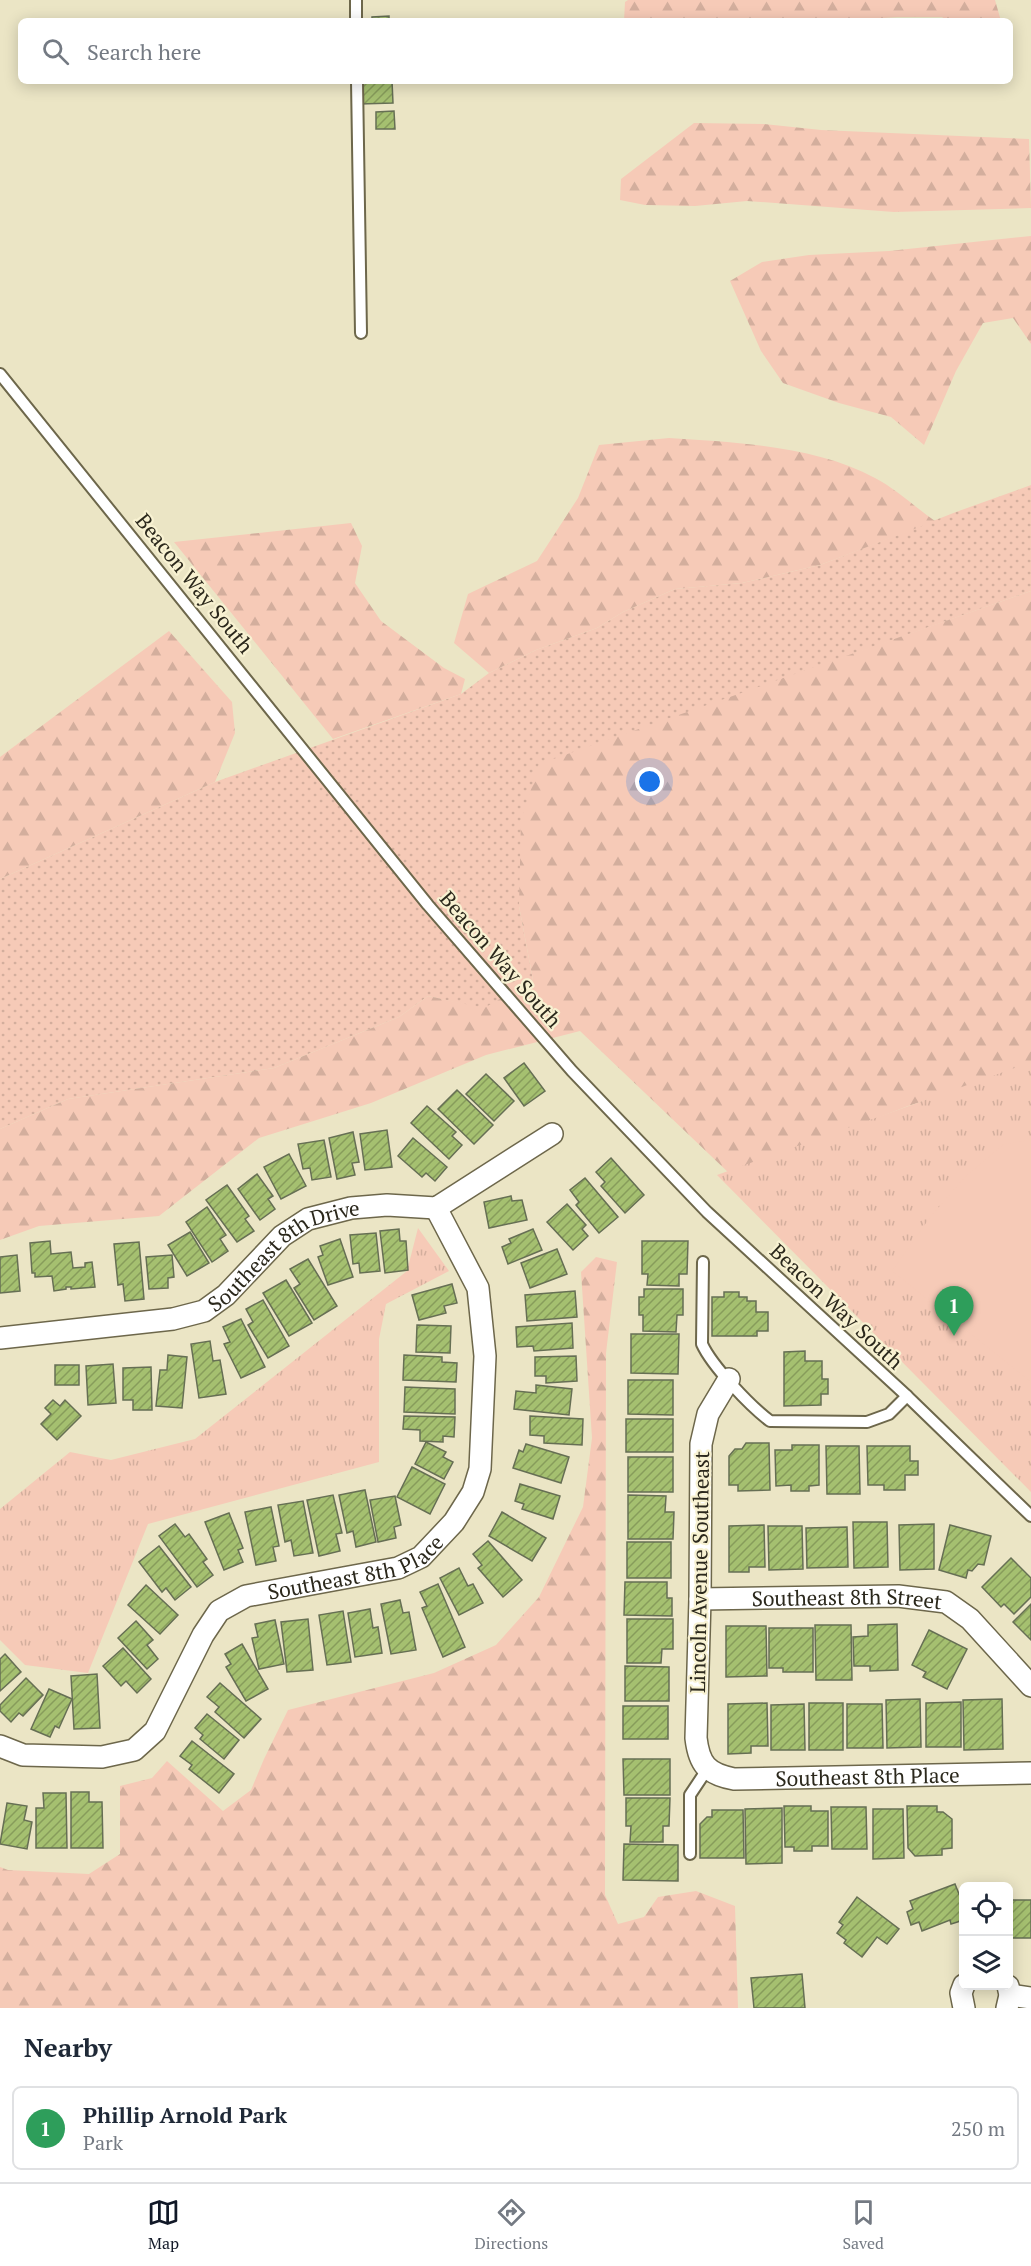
<!DOCTYPE html>
<html lang="en">
<head>
<meta charset="utf-8">
<style>
	:root { --surface:#fff; --page:#f2f2f3; --text:#1f2937; --muted:#747a83; --line:#e0e1e3; --accent:#111827 }
	body { margin:0; font-family:"PT Serif",serif; background:var(--page); color:var(--text) }
	.controls { position:absolute; right:18px; bottom:18px; display:grid; overflow:hidden; border-radius:9px; box-shadow:0 3px 15px #0003 }
	.controls button { width:54px; height:54px; display:grid; place-items:center; padding:0; border:0; border-bottom:2px solid var(--line); background:var(--surface); color:var(--text); font:30px sans-serif }
	.you { position:absolute; left:650px; top:782px; width:21px; height:21px; margin:-15px; border:4px solid #fff; border-radius:50%; background:#1a73e8; box-shadow:0 0 0 9px #1a73e833 }
	.badge { display:grid; place-items:center; width:39px; height:39px; border-radius:50%; background:var(--accent); color:#fff; font-size:20px; font-weight:700 }
	.pin { position:absolute; translate:-50% -50px; filter:drop-shadow(0 2px 3px #0008) }
	.pin::after { content:''; position:absolute; top:32px; width:21px; height:18px; background:inherit; clip-path:polygon(0 0,100% 0,50% 100%) }
	.list { margin:0; padding:0; list-style:none }
	h2 { display:flex; justify-content:space-between; align-items:center; height:78px; margin:0; padding:0 24px; font-size:26px }
	h2 small { font-size:20px; font-weight:400; color:var(--muted) }
	.list li { display:grid; grid-template-columns:39px 1fr auto; gap:18px; align-items:center; box-sizing:border-box; height:84px; margin:0 12px 12px; padding:0 12px; border:2px solid var(--line); border-radius:9px }
	.list b { display:block; font-size:22px; white-space:nowrap }
	.list p { margin:0; font-size:20px; white-space:nowrap; color:var(--muted) }
	.list em { font-size:20px; font-style:normal; color:var(--muted) }
	.icon { flex:none; width:33px; height:33px; fill:none; stroke:currentColor; stroke-width:2; stroke-linecap:round; stroke-linejoin:round }
	.map { position:relative; flex:none; width:1031px; height:2008px; overflow:hidden }
	.search { position:absolute; background:var(--surface); box-shadow:0 3px 15px #0003; left:18px; right:18px; top:18px; height:66px; display:flex; align-items:center; gap:15px; box-sizing:border-box; padding:0 21px; border-radius:9px; color:var(--muted); font-size:22px }
	.sheet { height:174px; background:var(--surface) }
	nav { display:flex; justify-content:space-around; align-items:center; box-sizing:border-box; height:84px; border-top:2px solid var(--line); background:var(--surface); font-size:16px; color:var(--muted) }
	nav a { display:grid; justify-items:center; gap:3px }
	nav .on { color:var(--accent) }
	.map>svg:first-child { display:block }
</style>
</head>
<body>
<div class="map">
<svg width="1031" height="2008" viewBox="0 0 1031 2008">
	<defs>
		<pattern id="grass-dots" width="8" height="8" patternUnits="userSpaceOnUse" patternTransform="scale(1.5)"><rect width="8" height="8" fill="#f6cab7"/><path d="M2 2h.1M6 6h.1" fill="none" stroke="#d3ae9d" stroke-width="1.8" stroke-linecap="round"/></pattern>
		<pattern id="forest-firs" width="22" height="20" patternUnits="userSpaceOnUse" patternTransform="scale(1.5)"><rect width="22" height="20" fill="#f6cab7"/><path d="M5 1l3.5 6h-7zM16 11l3.5 6h-7z" fill="#d3ae9d"/></pattern>
		<pattern id="park-tufts" width="24" height="20" patternUnits="userSpaceOnUse" patternTransform="scale(1.5)"><rect width="24" height="20" fill="#f6cab7"/><path d="M3 7l-1-3M5 7V3M7 7l1-3M15 17l-1-3M17 17v-4M19 17l1-3" fill="none" stroke="#d3ae9d"/></pattern>
		<pattern id="building-hatch" width="6" height="6" patternUnits="userSpaceOnUse" patternTransform="scale(1.5)"><rect width="6" height="6" fill="#a5c070"/><path d="M-1 1l2-2M0 6l6-6M5 7l2-2" fill="none" stroke="#879c5b"/></pattern>
	</defs>
	<rect width="100%" height="100%" fill="#ebe5c5"/>
	<path fill="url(#grass-dots)" d="M1031,485v106l-490,174 -22,141 14,74 -49,29 -56,-13 -29,21 -125,51 -206,31 -68,30v-250l215,-97 246,-88 28,-21 47,-23 61,-22 26,-16 52,-23 67,-6 78,-18 136,-53z"/>
	<g fill="url(#forest-firs)">
		<path d="M628,0h367l6,21h-54l-5,-4h-45l-56,4h-217l1,-19z"/>
		<path d="M694,123l70,1 57,6 208,9 2,69 -137,4 -147,-11 -52,5 -50,-1 -25,-5 1,-21z"/>
		<path d="M1031,236v108l-18,-26 -30,5 -27,48 -32,74 -33,-28 -52,-14 -56,-20 -22,-32 -31,-70 32,-19 47,-7 80,-4z"/>
		<path d="M669,438c65,4 148,8 206,40 21,11 40,29 60,43l-115,44 -78,18 -67,6 -52,23 -26,16 -61,22 -47,23 -35,-30 14,-49 69,-33 41,-63 21,-53z"/>
		<path d="M351,523l11,23 -7,37 26,38 63,47 21,11 -4,15 -128,45 -159,-197z"/>
		<path d="M1031,591v476l-123,39 -177,69 -151,-144 -94,24 -115,48 -112,35 -100,78 -120,10 -39,14v-111l68,-30 206,-31 125,-51 29,-21 56,12 49,-28 -14,-74 2,-86 18,-56z"/>
		<path d="M169,631l63,71 3,31 -20,49 -215,97v-122z"/>
		<path d="M596,1257l21,5 -11,91 -1,542 13,29 26,-7 14,-20 38,-6 39,15 3,102h-738v-141l8,3 81,4 31,-20v-68l32,-8 15,-17 56,50 28,-21 13,-31 24,-49 146,-37 62,-28 43,-48 44,-90 9,-69 -11,-166z"/>
	</g>
	<g fill="url(#park-tufts)">
		<path d="M1031,1062v430l-314,-317z"/>
		<path d="M418,1228l31,43 -63,33 -7,35v123l-231,62 -60,149 -63,-8 -25,-25v-131l70,-57 41,8 84,-21 212,-168z"/>
	</g>
	<path fill="#f6cab7" d="M1031,1140v242l-139,-111 39,-55 34,-39 39,-33z"/>
	<g fill="url(#building-hatch)" stroke="#666f54" stroke-width="1.5">
		<path d="M389,16v5h-17v-4z"/>
		<path d="M360,81h32l1,22 -33,1z"/>
		<path d="M394,111l1,18h-19v-17z"/>
		<path d="M524,1063l21,28 -21,15 -20,-28z"/>
		<path d="M486,1074l28,27 -20,20 -28,-27z"/>
		<path d="M457,1090l36,35 -19,19 -36,-35z"/>
		<path d="M427,1106l29,26 -4,4 10,9 -13,14 -38,-36z"/>
		<path d="M387,1130l5,37 -27,3 -5,-36z"/>
		<path d="M353,1132l6,30 -7,1 3,12 -18,4 -8,-41z"/>
		<path d="M413,1138l34,29 -12,14 -9,-8 -4,4 -24,-21z"/>
		<path d="M324,1140l7,37 -19,3 -2,-12 -7,1 -5,-25z"/>
		<path d="M289,1154l17,32 -25,13 -17,-32z"/>
		<path d="M611,1158l33,37 -19,18 -24,-27 4,-4 -9,-10z"/>
		<path d="M257,1174l16,22 -5,3 7,10 -15,11 -22,-31z"/>
		<path d="M585,1178l33,39 -19,16 -23,-28 3,-3 -9,-12z"/>
		<path d="M227,1185l22,31 -4,3 9,12 -17,11 -31,-42z"/>
		<path d="M511,1196l1,5 10,-1 5,20 -38,8 -5,-26z"/>
		<path d="M567,1204l19,21 -4,4 6,7 -15,14 -26,-28z"/>
		<path d="M207,1207l19,28 -6,4 8,12 -16,11 -26,-40z"/>
		<path d="M399,1229l1,12h6l2,29 -23,3 -5,-42z"/>
		<path d="M533,1229l9,21 -34,14 -6,-17 9,-4 -2,-4z"/>
		<path d="M190,1232l19,31 -22,13 -19,-31z"/>
		<path d="M376,1233l4,38 -20,2 -1,-10 -6,1 -3,-29z"/>
		<path d="M340,1239l13,38 -25,8 -10,-28 5,-2 -3,-9z"/>
		<path d="M50,1241l1,13 20,-2 2,16 12,-1v-4l7,-1 3,25 -24,2v-2h-5v2l-12,2 -2,-15 -17,1v-4h-3l-2,-30z"/>
		<path d="M642,1241h46l-1,33h-8v12l-32,-1 1,-11h-6z"/>
		<path d="M139,1242l5,57 -19,2 -2,-17 -5,1 -4,-41z"/>
		<path d="M557,1249l10,25 -37,14 -9,-25z"/>
		<path d="M17,1255l3,36 -20,2v-36z"/>
		<path d="M172,1255l2,22 -6,1v10l-19,1 -3,-32z"/>
		<path d="M308,1259l29,47 -23,14 -20,-32 6,-4 -10,-15z"/>
		<path d="M286,1280l26,43 -23,13 -26,-43z"/>
		<path d="M452,1284l5,19 -13,3 2,7 -27,7 -7,-25z"/>
		<path d="M644,1289h39v26h-6l-1,17 -33,-1v-16h-4v-18h5z"/>
		<path d="M575,1291l2,26 -50,4 -2,-26z"/>
		<path d="M724,1292h15v5h8v4h9v11h12v19h-11v5h-45v-39h12z"/>
		<path d="M263,1300l26,46 -21,12 -20,-33 5,-3 -7,-13z"/>
		<path d="M241,1319l24,48 -24,11 -17,-34 6,-2 -7,-15z"/>
		<path d="M572,1323l1,25 -39,3 -1,-5 -16,1 -1,-20z"/>
		<path d="M417,1325l34,1 -1,27 -34,-1z"/>
		<path d="M631,1334h48l-1,40 -47,-1z"/>
		<path d="M210,1341l3,20 7,-1 6,34 -27,4 -8,-54z"/>
		<path d="M805,1351v10h17v18h6v15h-7v11l-37,1v-54z"/>
		<path d="M168,1355l19,2 -5,51 -26,-2 4,-36h7z"/>
		<path d="M404,1355l38,2v5l15,1 -1,19 -53,-2z"/>
		<path d="M576,1356l1,25 -31,2v-7h-11v-19z"/>
		<path d="M113,1364l3,39 -28,2 -2,-39z"/>
		<rect x="55" y="1365" width="24" height="20"/>
		<path d="M151,1367l1,43h-19v-10h-10v-32z"/>
		<path d="M628,1380h45v35l-45,-1z"/>
		<path d="M536,1385l36,4 -3,26 -55,-6 2,-18 20,2z"/>
		<path d="M405,1387l50,2v25l-51,-2z"/>
		<path d="M53,1400l7,6 5,-6 16,16 -24,24 -16,-16 10,-10 -6,-6z"/>
		<path d="M404,1416l51,1 -1,20 -11,-1v6l-23,-1v-11l-17,-1z"/>
		<path d="M530,1416l53,3 -1,26 -38,-2v-7l-14,-1z"/>
		<rect x="626" y="1419" width="47" height="33"/>
		<path d="M426,1442l20,10 -3,5 10,5 -9,17 -29,-15z"/>
		<path d="M746,1443h23l1,47 -32,1v-6h-9v-29l6,-7h7z"/>
		<path d="M526,1444l43,13 -8,26 -48,-15 6,-18 4,2z"/>
		<path d="M792,1445h27v40l-10,1v5h-18v-6l-15,1 -1,-36h17z"/>
		<path d="M826,1446h33l1,48h-33z"/>
		<path d="M867,1446h43v15h8v14h-13v15h-21v-5h-16z"/>
		<rect x="628" y="1457" width="45" height="35"/>
		<path d="M412,1467l33,17 -15,30 -33,-17z"/>
		<path d="M520,1484l40,12 -7,23 -31,-10 2,-5 -9,-3z"/>
		<path d="M365,1490l11,52 -20,5 -3,-16 -6,2 -8,-38z"/>
		<path d="M333,1495l9,38 -6,1 4,17 -21,5 -12,-56z"/>
		<path d="M628,1495l38,1 -1,16h9l-1,27h-45z"/>
		<path d="M395,1496l6,29 -7,2 2,11 -18,4 -8,-42z"/>
		<path d="M303,1501l10,52 -19,3 -3,-16 -6,2 -7,-37z"/>
		<path d="M271,1507l8,39 -6,1 3,14 -20,4 -11,-53z"/>
		<path d="M502,1512l44,26 -14,23 -43,-25z"/>
		<path d="M229,1513l14,35 -5,2 5,12 -19,8 -19,-48z"/>
		<path d="M853,1522h34l1,45 -34,1z"/>
		<path d="M175,1524l10,13 4,-3 18,25 -4,3 10,13 -16,12 -38,-51z"/>
		<path d="M934,1524v45l-34,1 -1,-45z"/>
		<path d="M764,1525l1,42h-16v5h-20v-46z"/>
		<path d="M950,1525l41,11 -7,29 -6,-1 -6,7 -4,-1 -2,8 -27,-8z"/>
		<path d="M768,1526h34l1,43 -34,1z"/>
		<path d="M847,1527l1,40 -41,1 -1,-40z"/>
		<path d="M488,1541l34,39 -19,17 -25,-29 4,-3 -9,-11z"/>
		<rect x="627" y="1542" width="44" height="36"/>
		<path d="M159,1546l32,41 -16,13 -9,-12 -4,4 -23,-30z"/>
		<path d="M1011,1558l20,20v19l-17,17 -10,-10 -3,3 -19,-20z"/>
		<path d="M459,1568l9,18 5,-2 10,19 -24,12 -19,-37z"/>
		<path d="M625,1582h42v16h5v18l-48,-1z"/>
		<path d="M438,1584l27,63 -22,10 -21,-49 5,-2 -7,-14z"/>
		<path d="M146,1585l32,30 -18,19 -32,-29z"/>
		<path d="M400,1600l3,13 6,-1 7,38 -25,4 -10,-50z"/>
		<path d="M1031,1604v36l-18,-18z"/>
		<path d="M370,1609l3,19 5,-1 4,26 -27,4 -7,-44z"/>
		<path d="M343,1611l8,51 -24,3 -8,-50z"/>
		<path d="M308,1619l5,51 -26,2 -6,-50z"/>
		<path d="M627,1619h46v30h-11l-1,14h-34z"/>
		<path d="M275,1620l9,44 -25,5 -7,-31 6,-1 -3,-13z"/>
		<path d="M136,1621l17,19 -6,5 11,14 -11,10 -29,-31z"/>
		<path d="M897,1624l1,46 -28,1v-5h-16l-1,-29 15,-1v-11z"/>
		<path d="M815,1625h36l1,55h-36z"/>
		<path d="M726,1626h40l1,50 -41,1z"/>
		<path d="M769,1628h44v44h-30v-4h-14z"/>
		<path d="M929,1630l38,19 -20,40 -24,-12 3,-5 -14,-7z"/>
		<path d="M242,1644l26,45 -22,12 -20,-34 5,-3 -6,-10z"/>
		<path d="M123,1648l28,31 -14,14 -11,-12 -5,5 -18,-20z"/>
		<path d="M5,1654l16,18 -21,19v-32z"/>
		<path d="M625,1666l44,1v34h-44z"/>
		<path d="M97,1674l3,54 -26,1 -3,-53z"/>
		<path d="M26,1678l17,17 -20,21 -4,-3 -8,9 -11,-11v-6z"/>
		<path d="M220,1683l41,36 -17,19 -29,-26 4,-5 -12,-10z"/>
		<path d="M49,1689l23,10 -13,29 -4,-2 -5,11 -19,-8z"/>
		<path d="M920,1699l1,48 -34,1 -1,-48z"/>
		<path d="M1002,1699l1,50 -39,1 -1,-50z"/>
		<path d="M961,1702v45h-35v-44z"/>
		<path d="M767,1703l1,43h-17v7l-23,1v-50z"/>
		<rect x="809" y="1703" width="34" height="47"/>
		<path d="M804,1704l1,46h-34v-45z"/>
		<path d="M847,1704h35l1,44h-36z"/>
		<rect x="623" y="1706" width="45" height="33"/>
		<path d="M207,1714l32,26 -15,19 -24,-20 3,-4 -8,-7z"/>
		<path d="M192,1741l42,33 -15,19 -30,-24 3,-4 -12,-9z"/>
		<path d="M623,1759h47v36h-46z"/>
		<path d="M71,1792h18v10h13l1,46h-32z"/>
		<path d="M43,1793h23l1,55h-31v-40h8z"/>
		<path d="M626,1798h44l-1,28h-6v16h-33l1,-16h-5z"/>
		<path d="M7,1803l20,3 -3,14 8,2 -5,27 -27,-5z"/>
		<path d="M784,1806h27v5h17v35h-16v5h-18v-4h-9z"/>
		<path d="M907,1806h30v6h6l9,7v29l-10,1v6l-27,1 -7,-8z"/>
		<path d="M831,1807h35l1,42h-35z"/>
		<path d="M782,1808v55l-36,1 -1,-55z"/>
		<path d="M873,1809h30l1,49 -31,1z"/>
		<path d="M712,1810h31l1,48h-44v-34l7,-7h5z"/>
		<path d="M624,1844l54,1v36l-55,-1z"/>
		<path d="M955,1884l4,10 5,-2v28l-13,4 -1,-4 -28,11 -3,-9 -8,3 -4,-13 6,-3 -3,-8z"/>
		<path d="M857,1897l42,32 -12,15 -10,-7 -15,20 -18,-14 2,-3 -9,-7 6,-8 -4,-3z"/>
		<rect x="1008" y="1900" width="23" height="38"/>
		<path d="M802,1974l3,34h-51l-3,-30z"/>
	</g>
	<g fill="none" stroke-linecap="round" stroke-linejoin="round">
		<defs>
			<g id="lane">
				<path d="M356,0v21"/>
				<path d="M357,81l4,252"/>
				<path d="M0,374l428,531 144,166 135,141 200,184 124,120"/>
				<path d="M703,1262l-1,82c10,22 48,62 68,77l97,1 22,-8 18,-18"/>
				<path d="M690,1854v-59l18,-27"/>
			</g>
			<g id="street">
				<path id="s1" d="M0,1338l173,-19 31,-8 22,-16 56,-59 26,-17 43,-11 36,-3 49,3 116,-74"/>
				<path id="s2" d="M729,1379l-21,35 -7,30 -1,155 -4,139c3,26 11,36 38,41l297,-6"/>
				<path id="s3" d="M700,1599l198,-3 48,6 24,17 61,67"/>
				<path id="s4" d="M0,1746l23,9 79,2 32,-7 21,-19 48,-96 16,-24 27,-15 152,-28 23,-11 33,-35 19,-30 7,-23 5,-113 -7,-68 -42,-80"/>
				<path d="M964,1985l-3,8 3,15"/>
				<path d="M1010,1995l21,3"/>
				<path d="M1007,2008l3,-13 -2,-9"/>
			</g>
		</defs>
		<use href="#lane" stroke="#6d674b" stroke-width="14"/>
		<use href="#street" stroke="#6d674b" stroke-width="24"/>
		<use href="#lane" stroke="#fff" stroke-width="10"/>
		<use href="#street" stroke="#fff" stroke-width="21"/>
	</g>
	<g text-anchor="middle" dominant-baseline="central" stroke-width="4.5" stroke-linejoin="round" paint-order="stroke">
		<g font-size="21" fill="#2b281c" stroke="#f8f2d2">
			<text transform="translate(195 583) rotate(51)">Beacon Way South</text>
			<text transform="translate(501 959) rotate(49)">Beacon Way South</text>
			<text stroke="none"><textPath href="#s1" startOffset="306">Southeast 8th Drive</textPath></text>
			<text transform="translate(837 1306) rotate(43)">Beacon Way South</text>
			<text stroke="none"><textPath href="#s4" startOffset="446">Southeast 8th Place</textPath></text>
			<text transform="translate(699 1572) rotate(-89)">Lincoln Avenue Southeast</text>
			<text stroke="none"><textPath href="#s3" startOffset="147">Southeast 8th Street</textPath></text>
			<text stroke="none"><textPath href="#s2" startOffset="561">Southeast 8th Place</textPath></text>
		</g>
	</g>
</svg>
<div class="controls">
<button><svg class="icon" aria-label="locate" viewBox="0 0 24 24"><circle cx="12" cy="12" r="6"/><path d="M12 2v4M12 18v4M2 12h4M18 12h4"/></svg></button>
<button><svg class="icon" aria-label="layers" viewBox="0 0 24 24"><path d="M12 4l9 5-9 5-9-5zM3 14l9 5 9-5"/></svg></button>
</div>
<div class="you"></div>
<div class="pin badge" style="left:954px;top:1336px;background:#2e9e5b">1</div>
<div class="search"><svg class="icon" aria-label="search" viewBox="0 0 24 24"><circle cx="10" cy="10" r="6"/><path d="M15 15l6 6"/></svg>Search here</div>
</div>
<section class="sheet">
<h2>Nearby<small></small></h2>
<ul class="list">
<li><span class="badge" style="background:#2e9e5b">1</span><div><b>Phillip Arnold Park</b><p>Park</p></div><em>250 m</em></li>
</ul>
</section>
<nav>
<a class="on"><svg class="icon" aria-label="map" viewBox="0 0 24 24"><path d="M3 6l6-2 6 2 6-2v14l-6 2-6-2-6 2zM9 4v14M15 6v14"/></svg>Map</a>
<a><svg class="icon" aria-label="directions" viewBox="0 0 24 24"><path d="M12 3l9 9-9 9-9-9zM9 14v-3h6M13 9l2 2-2 2"/></svg>Directions</a>
<a><svg class="icon" aria-label="saved" viewBox="0 0 24 24"><path d="M7 4h10v16l-5-4-5 4z"/></svg>Saved</a>
</nav>
</body>
</html>
